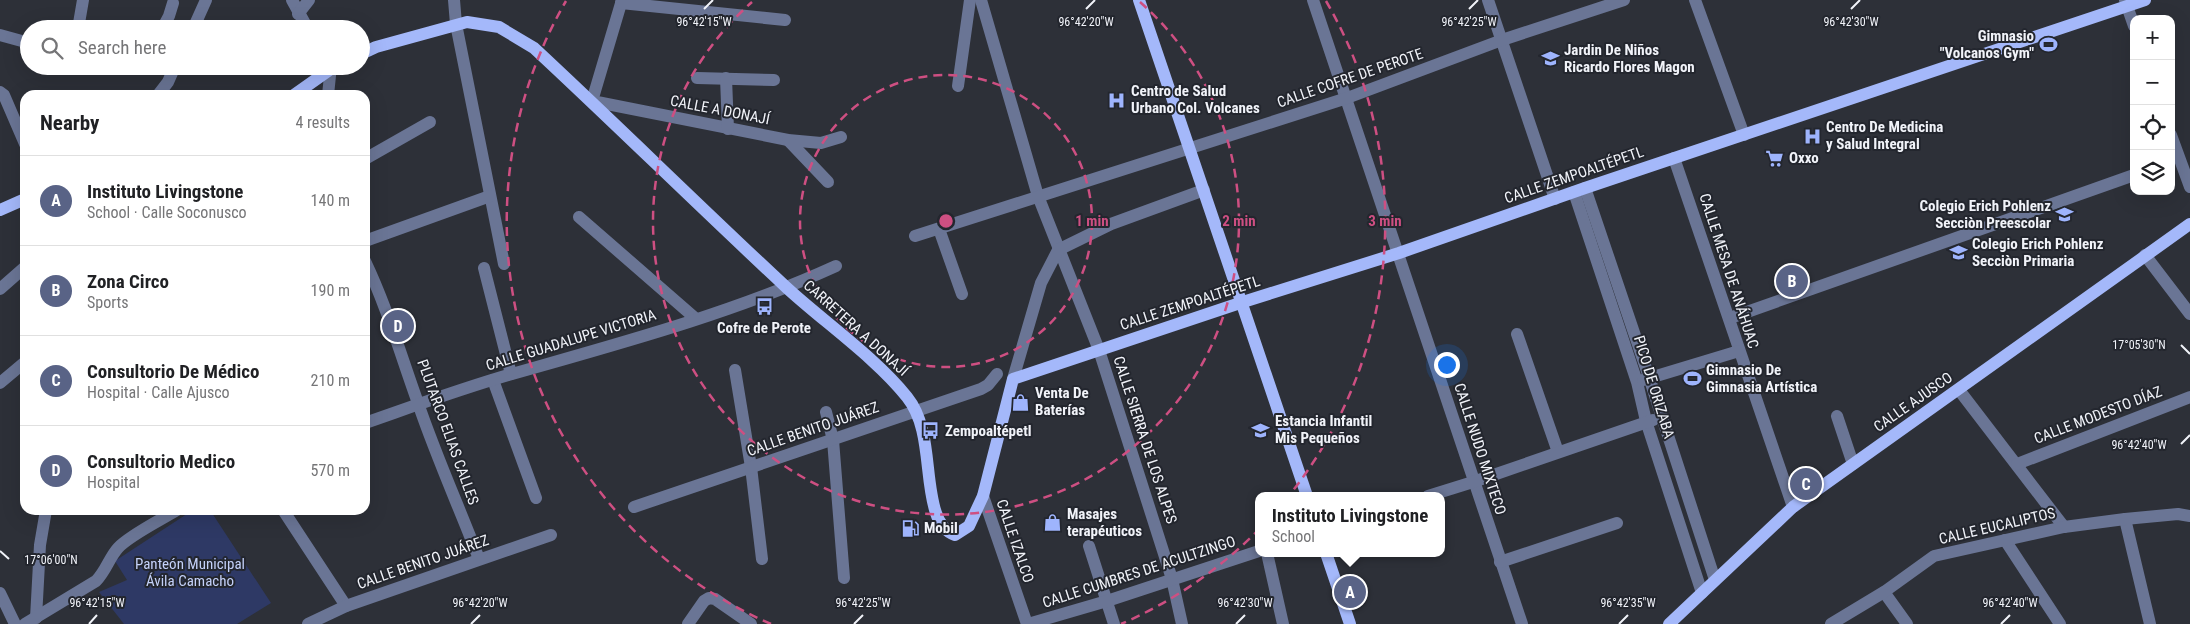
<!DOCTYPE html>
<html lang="en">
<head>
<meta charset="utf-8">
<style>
	:root { --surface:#fff; --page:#f6f6f6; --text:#202124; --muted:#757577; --line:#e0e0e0; --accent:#596386 }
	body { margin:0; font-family:"Roboto Condensed",sans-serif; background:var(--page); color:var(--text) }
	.controls { position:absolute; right:15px; top:15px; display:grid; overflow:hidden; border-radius:10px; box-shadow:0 5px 20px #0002 }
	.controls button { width:45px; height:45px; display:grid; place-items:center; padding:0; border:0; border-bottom:1px solid var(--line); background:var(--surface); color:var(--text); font:25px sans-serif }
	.you { position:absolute; left:1446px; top:364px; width:18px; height:18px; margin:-12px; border:4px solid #fff; border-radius:50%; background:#1a73e8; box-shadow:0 0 0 8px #1a73e833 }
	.badge { display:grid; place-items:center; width:32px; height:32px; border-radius:50%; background:var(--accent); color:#fff; font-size:16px; font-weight:700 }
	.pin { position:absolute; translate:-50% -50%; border:2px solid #fff; box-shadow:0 1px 5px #0006 }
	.popup { position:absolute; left:1255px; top:492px; width:190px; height:65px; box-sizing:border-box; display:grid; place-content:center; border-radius:10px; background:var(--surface); filter:drop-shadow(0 1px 4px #0005); font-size:16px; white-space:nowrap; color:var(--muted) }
	.popup b { font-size:19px; color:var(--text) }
	.popup::after { content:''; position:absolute; left:50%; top:100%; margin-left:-10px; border:10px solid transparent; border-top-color:var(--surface) }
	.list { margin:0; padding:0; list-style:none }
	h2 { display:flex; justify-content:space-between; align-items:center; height:65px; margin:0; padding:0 20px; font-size:21px }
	h2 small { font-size:16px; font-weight:400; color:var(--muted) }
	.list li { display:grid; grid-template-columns:32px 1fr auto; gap:15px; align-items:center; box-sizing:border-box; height:90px; padding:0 20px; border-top:1px solid var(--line) }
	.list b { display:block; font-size:19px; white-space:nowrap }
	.list p { margin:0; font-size:16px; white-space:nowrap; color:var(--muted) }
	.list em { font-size:16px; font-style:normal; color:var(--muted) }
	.icon { flex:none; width:28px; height:28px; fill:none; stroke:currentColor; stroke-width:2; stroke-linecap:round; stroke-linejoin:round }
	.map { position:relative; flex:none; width:2190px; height:624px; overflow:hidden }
	.search { position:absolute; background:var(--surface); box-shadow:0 5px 20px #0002; left:20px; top:20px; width:350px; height:55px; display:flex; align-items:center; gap:12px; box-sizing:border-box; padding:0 18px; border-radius:28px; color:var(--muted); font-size:19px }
	.panel { position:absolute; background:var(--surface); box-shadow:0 5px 20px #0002; left:20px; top:90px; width:350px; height:425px; border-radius:15px }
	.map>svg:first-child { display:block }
</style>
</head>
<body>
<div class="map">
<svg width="2190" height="624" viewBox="0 0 2190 624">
	<rect width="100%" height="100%" fill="#2d3038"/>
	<path fill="#2e3965" d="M193,510h17l61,93 -34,21h-113l-25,-32 28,-12 -12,-19z"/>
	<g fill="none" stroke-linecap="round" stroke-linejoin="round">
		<g stroke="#6a7595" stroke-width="12">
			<path d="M292,0l16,29"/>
			<path d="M454,0l2,24 48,240"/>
			<path d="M622,0l-30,101 196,39 33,3 20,-6"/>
			<path d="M981,0l57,196 61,154 73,229 10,45"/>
			<path d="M1313,0l209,624"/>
			<path d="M1488,0l67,199"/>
			<path d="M1695,0l49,135"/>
			<path d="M2125,0l9,26"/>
			<path d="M621,3l164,17"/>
			<path d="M298,14l11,-14"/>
			<path d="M78,29l5,-29"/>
			<path d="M162,29l7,-13 4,-13"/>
			<path d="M193,29l13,-29"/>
			<path d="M0,35l29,8"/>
			<path d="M697,78l77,2"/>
			<path d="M726,78l2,51"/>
			<path d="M958,86l12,-86"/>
			<path d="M0,92l4,3 21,49"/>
			<path d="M158,95l10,-13 7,-16"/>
			<path d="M328,95l3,-29"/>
			<path d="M2171,135l19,52"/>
			<path d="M788,140l40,42"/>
			<path d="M1674,158l119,349"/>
			<path d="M365,159l65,-37"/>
			<path d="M1585,188l64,189 66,203"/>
			<path d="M1574,192l63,190 9,39 56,172"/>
			<path d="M579,217l116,101"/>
			<path d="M939,229l23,65"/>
			<path d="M915,236l432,-138 155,-58 122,-40"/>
			<path d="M365,241l125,-45"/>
			<path d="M2145,255l45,59"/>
			<path d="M365,261c22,46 36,95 53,142 18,53 41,104 61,156"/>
			<path d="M484,268l27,106"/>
			<path d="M0,289l25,-22"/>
			<path d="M1730,318l404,-143"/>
			<path d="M1517,334l41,118"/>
			<path d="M735,370l16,97 11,92"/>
			<path d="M1013,379l28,-96 17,-33 53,-26 93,-34"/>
			<path d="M493,380l43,118"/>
			<path d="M1643,380l96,-29"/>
			<path d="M0,383l25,-21"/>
			<path d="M1959,390l105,137"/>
			<path d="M826,412l7,28 11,138"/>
			<path d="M1837,416l16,48"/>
			<path d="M365,423c49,-17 98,-35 147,-49 109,-31 221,-61 324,-108"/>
			<path d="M2017,464l173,-67"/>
			<path d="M983,496l44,128"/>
			<path d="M1428,496l45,-14 180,-62"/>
			<path d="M634,507l347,-118 7,-4 9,-11"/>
			<path d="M283,510l63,96"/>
			<path d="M2125,519l25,105"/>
			<path d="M2005,540l55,84"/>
			<path d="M1089,546l25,78"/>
			<path d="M1267,553l16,71"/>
			<path d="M1500,562l117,-39"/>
			<path d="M1884,592l23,32"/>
			<path d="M0,593l15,31"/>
			<path d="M36,618l4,-73 6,-35"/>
			<path d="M25,624l71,-43c10,-10 13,-23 22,-33 12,-13 43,-28 59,-38"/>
			<path d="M308,624l38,-18 205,-71"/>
			<path d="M688,624l16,-23 5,-3 6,1 36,25"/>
			<path d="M1028,624l79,-23 152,-50"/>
			<path d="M1831,624l53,-32 50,-36 130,-29 61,-8 53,-5 12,2"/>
		</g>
		<g stroke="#a4b8fa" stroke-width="12">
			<path d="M1139,0c55,166 113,330 168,496"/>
			<path d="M361,54l15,-7 91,-25 32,5 35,21c85,79 168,161 253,240 37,34 89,70 120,109 25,31 17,81 29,116 3,10 10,19 19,22l14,-9 14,-30 30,-117 230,-77 156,-49 186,-65 560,-188"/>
			<path d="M294,95l41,-29"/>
			<path d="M0,210l25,-11"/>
			<path d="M1326,553l24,71"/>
			<path d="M1669,624l124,-117 397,-283"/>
		</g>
	</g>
	<path fill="none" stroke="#f1f3f9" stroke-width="2" d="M704,9l9,-9M1086,9l9,-9M1469,9l9,-9M1851,9l9,-9M2181,345l9,9M2181,444l9,-9M0,551l9,8M89,624l8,-9M471,624l9,-9M854,624l9,-9M1236,624l9,-9M1619,624l9,-9M2001,624l9,-9"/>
	<g fill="none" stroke="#ce4f82" stroke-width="2.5" stroke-dasharray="9 6">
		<circle cx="946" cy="221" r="146"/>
		<path d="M1140 2A293 293 0 1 1 752 2"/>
		<path d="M771 624A439 439 0 0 1 566 1M1326 1A439 439 0 0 1 1121 624"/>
	</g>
	<defs>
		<symbol id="stadium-bare" viewBox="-9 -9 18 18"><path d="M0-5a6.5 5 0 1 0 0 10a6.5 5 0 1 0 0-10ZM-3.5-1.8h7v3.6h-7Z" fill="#9eb4fd" stroke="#23262e" stroke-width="2.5" paint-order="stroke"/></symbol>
		<symbol id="school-bare" viewBox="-9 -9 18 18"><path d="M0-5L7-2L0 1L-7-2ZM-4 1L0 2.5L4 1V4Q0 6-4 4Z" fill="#9eb4fd" stroke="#23262e" stroke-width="2.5" paint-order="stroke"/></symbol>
		<symbol id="hospital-bare" viewBox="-9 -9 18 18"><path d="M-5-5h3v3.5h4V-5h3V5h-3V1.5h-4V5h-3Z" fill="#9eb4fd" stroke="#23262e" stroke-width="2.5" paint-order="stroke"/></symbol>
		<symbol id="supermarket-bare" viewBox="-9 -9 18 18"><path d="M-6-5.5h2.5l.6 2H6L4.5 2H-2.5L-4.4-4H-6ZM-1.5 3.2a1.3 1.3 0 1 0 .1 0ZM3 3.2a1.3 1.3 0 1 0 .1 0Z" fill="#9eb4fd" stroke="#23262e" stroke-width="2.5" paint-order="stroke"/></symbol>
		<symbol id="bus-bare" viewBox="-9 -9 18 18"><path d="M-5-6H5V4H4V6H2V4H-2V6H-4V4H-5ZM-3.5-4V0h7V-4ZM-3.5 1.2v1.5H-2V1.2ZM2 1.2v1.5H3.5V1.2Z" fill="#9eb4fd" stroke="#23262e" stroke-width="2.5" paint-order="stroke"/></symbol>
		<symbol id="shop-bare" viewBox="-9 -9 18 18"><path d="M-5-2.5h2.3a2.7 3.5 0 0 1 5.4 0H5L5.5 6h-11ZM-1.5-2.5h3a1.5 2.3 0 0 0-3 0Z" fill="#9eb4fd" stroke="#23262e" stroke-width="2.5" paint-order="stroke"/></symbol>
		<symbol id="fuel-bare" viewBox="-9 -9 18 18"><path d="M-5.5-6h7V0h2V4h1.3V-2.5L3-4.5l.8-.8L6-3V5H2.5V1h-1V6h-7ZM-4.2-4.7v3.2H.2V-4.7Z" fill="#9eb4fd" stroke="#23262e" stroke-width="2.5" paint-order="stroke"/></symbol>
	</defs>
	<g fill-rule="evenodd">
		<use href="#stadium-bare" x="2036" y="32" width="25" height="25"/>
		<use href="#school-bare" x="1538" y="46" width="25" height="25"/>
		<use href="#hospital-bare" x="1104" y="88" width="25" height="25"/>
		<use href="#hospital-bare" x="1800" y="124" width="25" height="25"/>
		<use href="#supermarket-bare" x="1762" y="146" width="25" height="25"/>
		<use href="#school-bare" x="2052" y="202" width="25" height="25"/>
		<use href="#school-bare" x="1946" y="240" width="25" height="25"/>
		<use href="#bus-bare" x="752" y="294" width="25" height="25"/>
		<use href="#stadium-bare" x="1680" y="366" width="25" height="25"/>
		<use href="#shop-bare" x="1008" y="390" width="25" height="25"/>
		<use href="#school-bare" x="1248" y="418" width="25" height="25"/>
		<use href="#bus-bare" x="918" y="418" width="25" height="25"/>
		<use href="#shop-bare" x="1040" y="510" width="25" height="25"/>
		<use href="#fuel-bare" x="898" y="516" width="25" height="25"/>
	</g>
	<g text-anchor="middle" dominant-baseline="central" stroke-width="4" stroke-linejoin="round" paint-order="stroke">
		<g font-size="15" font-weight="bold" fill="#f1f3f9" stroke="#23262e" text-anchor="start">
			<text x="2034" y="36" text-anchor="end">Gimnasio<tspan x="2034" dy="17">"Volcanos Gym"</tspan></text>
			<text x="1564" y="50">Jardin De Niños<tspan x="1564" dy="17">Ricardo Flores Magon</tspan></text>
			<text x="1131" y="91">Centro de Salud<tspan x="1131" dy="17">Urbano Col. Volcanes</tspan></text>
			<text x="1826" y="127">Centro De Medicina<tspan x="1826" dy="17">y Salud Integral</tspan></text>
			<text x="1789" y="158">Oxxo</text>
			<text x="2051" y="206" text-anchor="end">Colegio Erich Pohlenz<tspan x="2051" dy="17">Secciòn Preescolar</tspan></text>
			<text x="1972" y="244">Colegio Erich Pohlenz<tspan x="1972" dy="17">Secciòn Primaria</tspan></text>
			<text x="764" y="328" text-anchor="middle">Cofre de Perote</text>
			<text x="1706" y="370">Gimnasio De<tspan x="1706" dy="17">Gimnasia Artística</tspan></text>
			<text x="1035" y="393">Venta De<tspan x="1035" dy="17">Baterías</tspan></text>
			<text x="1275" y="421">Estancia Infantil<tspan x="1275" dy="17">Mis Pequeños</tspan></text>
			<text x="945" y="431">Zempoaltépetl</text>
			<text x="1067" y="514">Masajes<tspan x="1067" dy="17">terapéuticos</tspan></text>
			<text x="924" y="528">Mobil</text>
		</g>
		<g font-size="15" fill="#f1f3f9" stroke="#23262e">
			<text transform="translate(1350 78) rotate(-19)">CALLE COFRE DE PEROTE</text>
			<text transform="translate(720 110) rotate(11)">CALLE A DONAJÍ</text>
			<text transform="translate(1574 175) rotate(-19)">CALLE ZEMPOALTÉPETL</text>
			<text transform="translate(1729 271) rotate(72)">CALLE MESA DE ANÁHUAC</text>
			<text transform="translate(1190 303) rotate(-18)">CALLE ZEMPOALTÉPETL</text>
			<text transform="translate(856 328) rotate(42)">CARRETERA A DONAJÍ</text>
			<text transform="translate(571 340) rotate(-17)">CALLE GUADALUPE VICTORIA</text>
			<text transform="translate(1654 387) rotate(73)">PICO DE ORIZABA</text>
			<text transform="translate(1913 402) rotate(-35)">CALLE AJUSCO</text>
			<text transform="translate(2098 415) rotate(-21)">CALLE MODESTO DÍAZ</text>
			<text transform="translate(813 429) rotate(-19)">CALLE BENITO JUÁREZ</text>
			<text transform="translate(448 432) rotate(70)">PLUTARCO ELIAS CALLES</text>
			<text transform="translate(1145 440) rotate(72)">CALLE SIERRA DE LOS ALPES</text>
			<text transform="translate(1480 449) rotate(72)">CALLE NUDO MIXTECO</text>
			<text transform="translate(1997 526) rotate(-13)">CALLE EUCALIPTOS</text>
			<text transform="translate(1015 541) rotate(71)">CALLE IZALCO</text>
			<text transform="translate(423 562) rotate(-19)">CALLE BENITO JUÁREZ</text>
			<text transform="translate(1139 572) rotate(-18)">CALLE CUMBRES DE ACULTZINGO</text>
		</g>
		<g font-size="15" fill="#c4d1f9" stroke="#23262e">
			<text x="190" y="564">Panteón Municipal<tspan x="190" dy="17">Ávila Camacho</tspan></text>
		</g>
	</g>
	<g font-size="12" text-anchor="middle" fill="#f1f3f9" stroke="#23262e" stroke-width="4" stroke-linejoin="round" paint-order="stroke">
		<text x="704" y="26">96°42'15"W</text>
		<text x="1086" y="26">96°42'20"W</text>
		<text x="1469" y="26">96°42'25"W</text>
		<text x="1851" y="26">96°42'30"W</text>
		<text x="2139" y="349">17°05'30"N</text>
		<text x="2139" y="449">96°42'40"W</text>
		<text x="51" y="564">17°06'00"N</text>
		<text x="97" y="607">96°42'15"W</text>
		<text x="480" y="607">96°42'20"W</text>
		<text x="863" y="607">96°42'25"W</text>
		<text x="1245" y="607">96°42'30"W</text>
		<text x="1628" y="607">96°42'35"W</text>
		<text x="2010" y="607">96°42'40"W</text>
	</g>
	<circle cx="946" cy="221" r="8" fill="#ce4f82" stroke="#23262e" stroke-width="2.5"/>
	<g font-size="15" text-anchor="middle" font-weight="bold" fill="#ce4f82" stroke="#23262e" stroke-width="4" stroke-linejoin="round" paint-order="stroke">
		<text x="1092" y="226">1 min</text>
		<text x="1239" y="226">2 min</text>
		<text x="1385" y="226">3 min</text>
	</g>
</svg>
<div class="controls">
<button>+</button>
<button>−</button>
<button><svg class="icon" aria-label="locate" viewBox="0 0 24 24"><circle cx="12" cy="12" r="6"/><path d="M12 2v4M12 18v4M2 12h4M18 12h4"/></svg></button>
<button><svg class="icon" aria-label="layers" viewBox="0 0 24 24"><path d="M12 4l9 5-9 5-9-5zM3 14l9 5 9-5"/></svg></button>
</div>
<div class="you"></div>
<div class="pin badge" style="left:1350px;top:592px">A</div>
<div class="popup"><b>Instituto Livingstone</b>School</div>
<div class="pin badge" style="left:1792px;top:281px">B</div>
<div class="pin badge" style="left:1806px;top:484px">C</div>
<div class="pin badge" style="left:398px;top:326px">D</div>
<div class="search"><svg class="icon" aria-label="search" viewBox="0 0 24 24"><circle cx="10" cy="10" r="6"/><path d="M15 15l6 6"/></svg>Search here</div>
<section class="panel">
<h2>Nearby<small>4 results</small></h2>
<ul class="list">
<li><span class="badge">A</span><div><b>Instituto Livingstone</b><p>School · Calle Soconusco</p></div><em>140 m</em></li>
<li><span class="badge">B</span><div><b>Zona Circo</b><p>Sports</p></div><em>190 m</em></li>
<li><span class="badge">C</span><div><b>Consultorio De Médico</b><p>Hospital · Calle Ajusco</p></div><em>210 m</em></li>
<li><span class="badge">D</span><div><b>Consultorio Medico</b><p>Hospital</p></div><em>570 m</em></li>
</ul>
</section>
</div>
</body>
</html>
